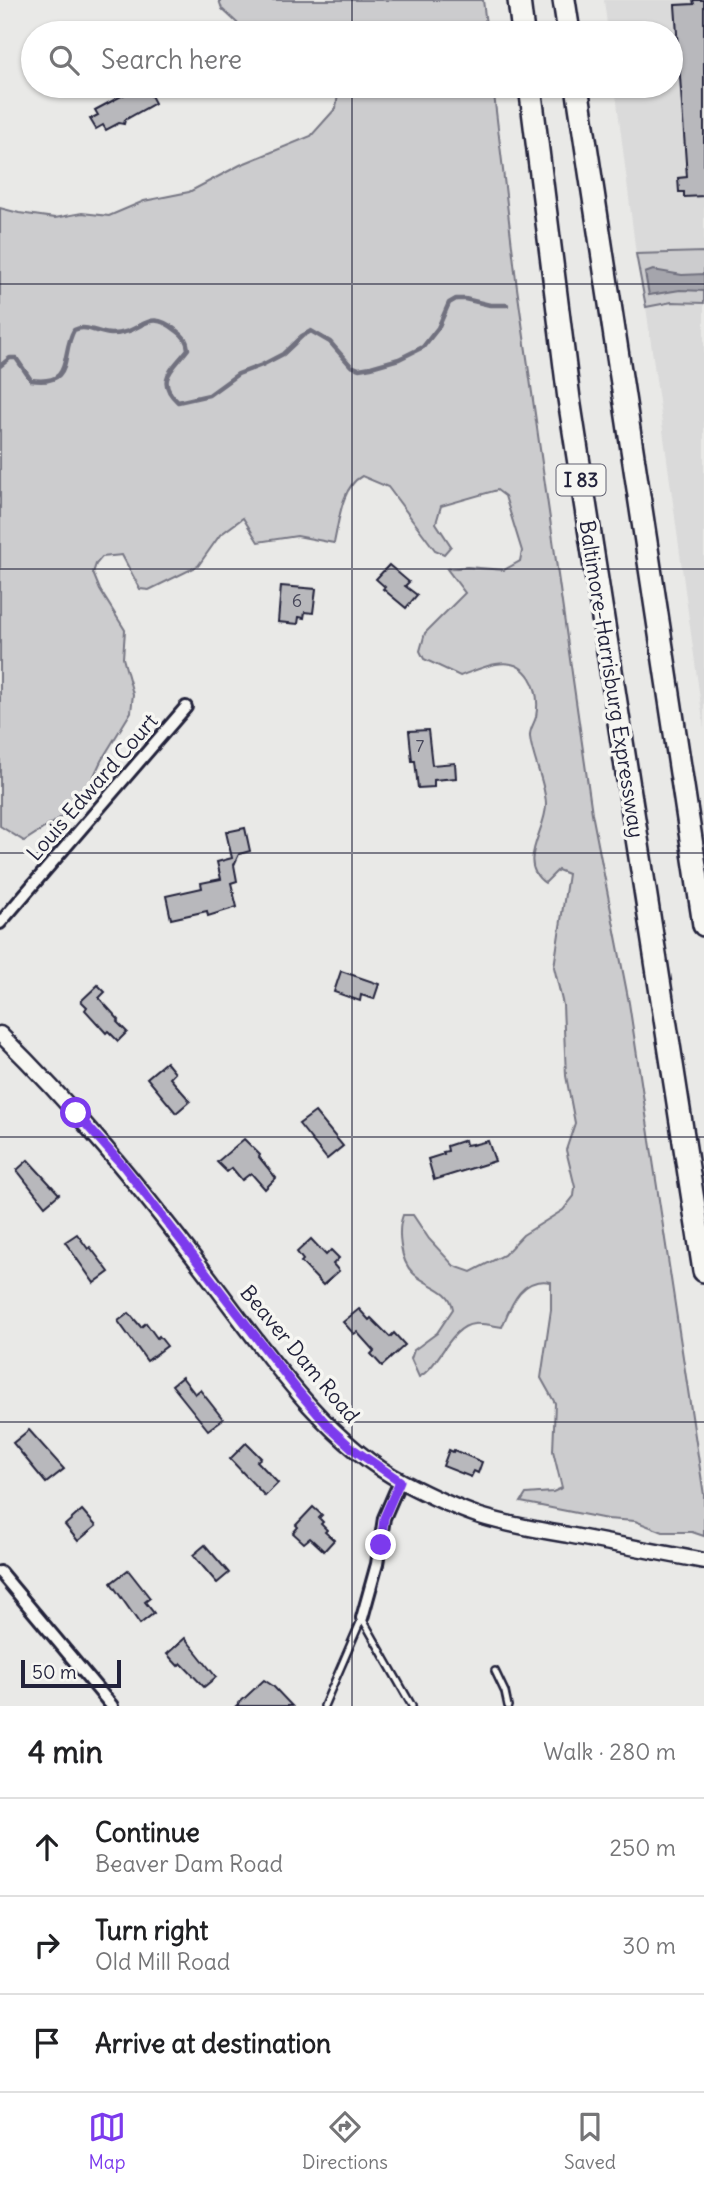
<!DOCTYPE html>
<html lang="en">
<head>
<meta charset="utf-8">
<style>
	:root { --surface:#fff; --page:#f2f2f2; --text:#202124; --muted:#757577; --line:#e0e0e0; --accent:#7c3aed }
	body { margin:0; font-family:Delius,sans-serif; background:var(--page); color:var(--text) }
	.scale { position:absolute; left:21px; bottom:18px; width:100px; box-sizing:border-box; padding-left:7px; border:4px solid #22223b; border-top:0; font-size:19px; line-height:24px; white-space:nowrap; color:#22223b; -webkit-text-stroke:5px #f6f6f2; paint-order:stroke }
	.stop { position:absolute; width:21px; height:21px; margin:-16px; border:5px solid #7c3aed; border-radius:50%; background:#fff }
	.stop.end { background:#7c3aed; border-color:#fff; box-shadow:0 2px 7px #0008 }
	.list { margin:0; padding:0; list-style:none }
	h2 { display:flex; justify-content:space-between; align-items:center; height:91px; margin:0; padding:0 28px; font-size:30px }
	h2 small { font-size:23px; font-weight:400; color:var(--muted) }
	.list li { display:grid; grid-template-columns:46px 1fr auto; gap:21px; align-items:center; box-sizing:border-box; height:98px; padding:0 28px; border-top:2px solid var(--line) }
	.list b { display:block; font-size:26px; white-space:nowrap }
	.list p { margin:0; font-size:23px; white-space:nowrap; color:var(--muted) }
	.list em { font-size:23px; font-style:normal; color:var(--muted) }
	.icon { flex:none; width:38px; height:38px; fill:none; stroke:currentColor; stroke-width:2; stroke-linecap:round; stroke-linejoin:round }
	.map { position:relative; flex:none; width:704px; height:1706px; overflow:hidden }
	.search { position:absolute; background:var(--surface); box-shadow:0 2px 5px #0004; left:21px; right:21px; top:21px; height:77px; display:flex; align-items:center; gap:18px; box-sizing:border-box; padding:0 24px; border-radius:38px; color:var(--muted); font-size:26px }
	.sheet { height:385px; background:var(--surface) }
	nav { display:flex; justify-content:space-around; align-items:center; box-sizing:border-box; height:98px; border-top:2px solid var(--line); background:var(--surface); font-size:19px; color:var(--muted) }
	nav a { display:grid; justify-items:center; gap:4px }
	nav .on { color:var(--accent) }
	.map>svg:first-child { display:block }
</style>
</head>
<body>
<div class="map">
<svg width="704" height="1706" viewBox="0 0 704 1706">
	<rect width="100%" height="100%" fill="#e9e9e7"/>
	<filter id="ink" filterUnits="userSpaceOnUse"><feTurbulence type="fractalNoise" baseFrequency=".0143" numOctaves="2"/><feDisplacementMap in="SourceGraphic" scale="14" xChannelSelector="R" yChannelSelector="G"/><feConvolveMatrix kernelMatrix="1 2 1 2 8 2 1 2 1" color-interpolation-filters="sRGB"/></filter>
	<g filter="url(#ink)">
		<g fill="#dadada">
			<path d="M604,0h100v252l-68,2 -21,-168h56v-53h-63z"/>
			<path d="M672,302l32,1v425l-58,-421z"/>
		</g>
		<g fill="#ccccce" stroke="#777784" stroke-width="2">
			<path d="M219,0h264l4,33h-239l-26,-24z"/>
			<path d="M339,86h154l24,202 75,525 37,190 75,492v41l-12,-4h-29l-28,-11 -28,-2 -86,-17 5,-8 27,-2 9,-4 -9,-37 2,-48 -14,-25 10,-68v-28c-30,-6 -40,23 -49,45 -8,-1 -19,-4 -28,-3 -24,2 -35,43 -55,53l-8,-18 3,-9 23,-17 16,-24c-3,-21 -26,-22 -40,-36 -13,-12 -16,-42 -10,-58h10l16,24 25,27 17,6 33,-17 19,-20 40,-25 11,-14 1,-9 -9,-37 9,-27 -9,-47 -3,-71 -9,-38 14,-93 -10,-4 -13,13c-29,-20 1,-52 1,-78 0,-21 -14,-47 -16,-68 -1,-7 4,-13 6,-20 5,-28 -8,-59 -40,-53 -12,2 -25,8 -36,12l-36,-17 -4,-8 5,-18 40,-40 -18,-24 20,-2 37,3 16,-9 2,-10 -17,-55 -8,-6 -56,16 -5,17 15,23 -7,8 -9,-4 -47,-63 -26,-11c-21,11 -23,46 -28,67l-37,-7 -39,6 -15,-24 -23,17 -22,31 -49,24 -9,-1 -18,-34 -20,2 -6,7 -3,9 7,17 25,40 -2,28 10,36 -2,18 -30,49 -16,34 -13,15 -48,31 -24,-15v-618l19,5 36,5 27,-5 27,3 35,-15 45,-9 51,-27 71,-29 25,-28z"/>
			<path d="M704,252v51l-32,-1 -26,5 -10,-53z"/>
		</g>
		<path fill="#a5a5ac" stroke="#71717f" stroke-width="2" d="M653,270l29,5 22,-1v17l-24,-1 -31,5 -4,-22z"/>
		<g fill="none" stroke-linecap="round" stroke-linejoin="round">
			<path stroke="#71717f" stroke-width="4.5" d="M0,366l10,-8h6l15,22c44,6 29,-25 43,-50 13,-6 24,4 37,4 33,0 35,-28 66,-3 7,5 10,9 11,18 -15,20 -34,31 -10,53l31,-7 29,-21 24,-9 21,-11 19,-18 9,-5 19,11 21,24 8,3 12,-2 28,-8 24,-12 15,-19 11,-25 7,-4h9l25,6h17"/>
		</g>
		<g fill="#b8b8bc" stroke="#22223b" stroke-width="2">
			<path d="M693,0h11v196l-20,1v-5h-5l-1,-14 9,-1 -12,-172 19,-1z"/>
			<path d="M136,86h10l9,17 -30,17 -1,4 -5,-1 -13,7 -3,-5 -7,4 -6,-10 8,-4 -3,-5 34,-18 -1,-1z"/>
			<path d="M389,565l20,17 -4,4 12,9 -11,13 -23,-19 2,-2 -9,-8z"/>
			<path d="M281,586l35,3 -3,24 -8,-1 -1,6 -5,-1 -1,7 -20,-2z"/>
			<path d="M428,730l4,35 23,-2 1,15 -22,2v7l-16,1 -3,-27h-3l-3,-30z"/>
			<path d="M245,828l5,23 -11,3 -5,11 3,16 -6,2 6,24 -29,9 -1,-5 -36,8 -5,-23 36,-8 -1,-5 20,-4 -4,-17 15,-4 -6,-26z"/>
			<path d="M341,971l38,13 -5,15 -13,-4 -1,6 -26,-9z"/>
			<path d="M98,985l7,7 -6,6 20,22 -2,2 10,10 -9,9 -10,-10 -2,2 -21,-23 2,-3 -6,-6z"/>
			<path d="M166,1062l9,11 -5,5 20,23 -14,12 -29,-35z"/>
			<path d="M315,1112l28,34 -16,13 -28,-35z"/>
			<path d="M244,1139l16,16 -1,2 17,21 -11,11 -14,-16 -9,7 -10,-12 -5,4 -10,-10z"/>
			<path d="M465,1140l1,5 6,-1v1l16,-4 7,20 -61,19 -6,-21 16,-5 -1,-2 5,-1 -1,-5z"/>
			<path d="M28,1160l31,34 -14,12 -28,-36z"/>
			<path d="M77,1234l11,15 2,-2 19,25 -15,11 -29,-41z"/>
			<path d="M311,1239l15,16 5,-5 8,8 -6,6 6,7 -16,14 -22,-23 2,-2 -6,-8z"/>
			<path d="M359,1309l10,11 2,-2 19,19 4,-4 11,12 -23,21 -11,-12 3,-3 -17,-19 -3,2 -11,-12z"/>
			<path d="M129,1313l12,14 5,-4 11,15 2,-2 8,10 -20,15 -29,-40z"/>
			<path d="M182,1377l13,17 5,-4 23,29 -15,11 -36,-45z"/>
			<path d="M29,1430l35,39 -18,14 -33,-40z"/>
			<path d="M246,1443l15,15 -4,3 21,22 -13,13 -35,-37z"/>
			<path d="M449,1450l4,2 1,-2 28,12 -4,11 -4,-2 -3,6 -28,-11z"/>
			<path d="M313,1507l9,8 -3,3 4,4 -2,2 6,6 -2,2 9,8 -10,11 -14,-13 -6,5 -11,-10 5,-6 -2,-2z"/>
			<path d="M82,1510l14,16 -18,15 -13,-16z"/>
			<path d="M205,1545l24,28 -12,10 -24,-28z"/>
			<path d="M128,1570l22,28 -5,4 9,11 -14,11 -29,-41z"/>
			<path d="M185,1638l31,39 -12,10 -23,-24 -3,3 -11,-12z"/>
			<path d="M264,1680l9,6 19,20h-56z"/>
		</g>
		<g fill="none" stroke-linecap="round" stroke-linejoin="round">
			<defs>
				<g id="service">
					<path d="M362,1618l50,88"/>
					<path d="M495,1671l10,21 3,14"/>
					<path d="M324,1706l38,-88"/>
				</g>
				<g id="minor">
					<path d="M0,923l186,-216"/>
					<path d="M0,1572l112,134"/>
					<path d="M362,1618l15,-54 7,-46 16,-37"/>
				</g>
				<path id="tertiary" d="M0,1034c74,72 138,151 201,233 56,72 119,172 202,215 25,13 50,25 77,34 29,9 59,14 88,19 46,9 91,17 136,26"/>
				<g id="motorway">
					<path d="M519,0l4,33"/>
					<path d="M564,0l5,33"/>
					<path d="M530,86l39,313 135,872"/>
					<path d="M577,86l127,839"/>
				</g>
			</defs>
			<use href="#service" stroke="#22223b" stroke-width="10"/>
			<use href="#minor" stroke="#22223b" stroke-width="16"/>
			<use href="#tertiary" stroke="#22223b" stroke-width="19"/>
			<use href="#motorway" stroke="#22223b" stroke-width="26"/>
			<use href="#service" stroke="#f6f6f2" stroke-width="5"/>
			<use href="#minor" stroke="#f6f6f2" stroke-width="10"/>
			<use href="#tertiary" stroke="#f6f6f2" stroke-width="14"/>
			<use href="#motorway" stroke="#f6f6f2" stroke-width="21"/>
		</g>
	</g>
	<g fill="none" stroke-linecap="round" stroke-linejoin="round" filter="url(#ink)">
		<path stroke="#7c3aed" stroke-width="9" d="M76,1113l48,54 174,224 32,37 23,21 47,32 -16,37 -3,27"/>
	</g>
	<path fill="none" stroke="#22223b" stroke-width="2" stroke-opacity="0.55" d="M352,0v33M352,86v1620M0,284h704M0,569h704M0,853h704M0,1137h704M0,1422h704"/>
	<g text-anchor="middle" dominant-baseline="central" stroke-width="7" stroke-linejoin="round" paint-order="stroke">
		<g font-size="18" fill="#48485b">
			<text x="297" y="600">6</text>
			<text x="420" y="745">7</text>
		</g>
		<rect fill="#f6f6f2" stroke="#626272" stroke-width="2" x="556.5" y="464.5" width="49" height="31" rx="5"/>
		<g font-size="19" font-weight="bold" fill="#22223b">
			<text x="581" y="480">I 83</text>
		</g>
		<g font-size="21" fill="#22223b" stroke="#f6f6f2">
			<text transform="translate(612 679) rotate(81)">Baltimore-Harrisburg Expressway</text>
			<text transform="translate(92 787) rotate(-49)">Louis Edward Court</text>
			<text transform="translate(300 1354) rotate(50)">Beaver Dam Road</text>
		</g>
	</g>
</svg>
<div class="scale">50 m</div>
<div class="stop" style="left:76px;top:1113px"></div>
<div class="stop end" style="left:381px;top:1545px"></div>
<div class="search"><svg class="icon" aria-label="search" viewBox="0 0 24 24"><circle cx="10" cy="10" r="6"/><path d="M15 15l6 6"/></svg>Search here</div>
</div>
<section class="sheet">
<h2>4 min<small>Walk · 280 m</small></h2>
<ul class="list">
<li><svg class="icon" aria-label="ahead" viewBox="0 0 24 24"><path d="M12 20V5M6 11l6-6 6 6"/></svg><div><b>Continue</b><p>Beaver Dam Road</p></div><em>250 m</em></li>
<li><svg class="icon" aria-label="right" viewBox="0 0 24 24"><path d="M7 20v-9h11M14 6l5 5-5 5"/></svg><div><b>Turn right</b><p>Old Mill Road</p></div><em>30 m</em></li>
<li><svg class="icon" aria-label="arrive" viewBox="0 0 24 24"><path d="M6 21V4h12l-3 4 3 4H6"/></svg><div><b>Arrive at destination</b></div></li>
</ul>
</section>
<nav>
<a class="on"><svg class="icon" aria-label="map" viewBox="0 0 24 24"><path d="M3 6l6-2 6 2 6-2v14l-6 2-6-2-6 2zM9 4v14M15 6v14"/></svg>Map</a>
<a><svg class="icon" aria-label="directions" viewBox="0 0 24 24"><path d="M12 3l9 9-9 9-9-9zM9 14v-3h6M13 9l2 2-2 2"/></svg>Directions</a>
<a><svg class="icon" aria-label="saved" viewBox="0 0 24 24"><path d="M7 4h10v16l-5-4-5 4z"/></svg>Saved</a>
</nav>
</body>
</html>
